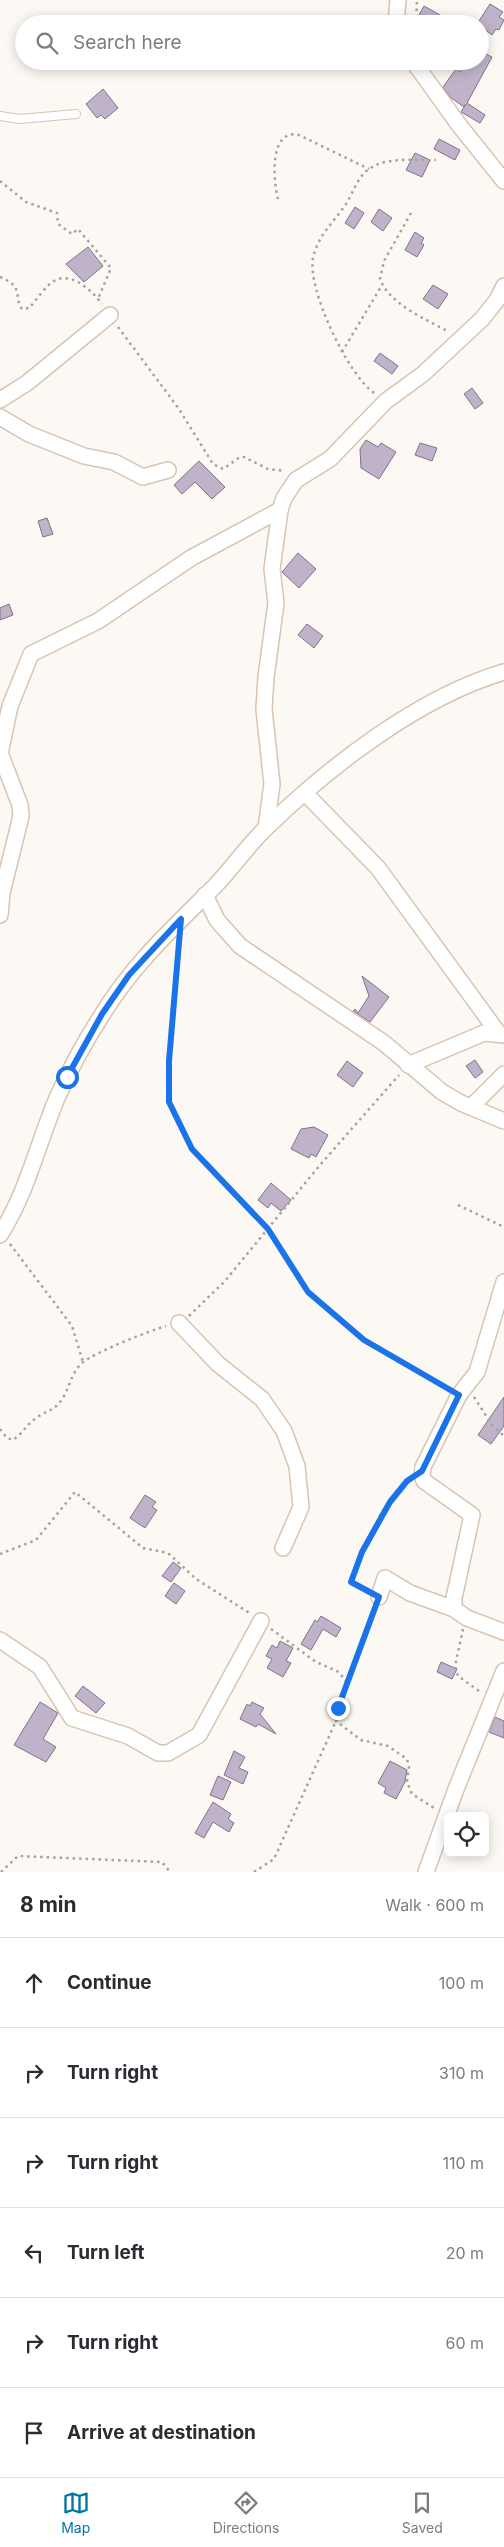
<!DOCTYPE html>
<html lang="en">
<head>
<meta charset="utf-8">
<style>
	:root { --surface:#fff; --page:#f2f2f3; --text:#2b2b33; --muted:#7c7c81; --line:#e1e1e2; --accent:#00769f }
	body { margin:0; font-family:Inter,sans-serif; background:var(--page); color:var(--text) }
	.controls { position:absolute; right:15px; bottom:15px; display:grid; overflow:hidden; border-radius:8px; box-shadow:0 2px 12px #0003 }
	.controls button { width:45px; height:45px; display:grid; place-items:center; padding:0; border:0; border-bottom:1px solid var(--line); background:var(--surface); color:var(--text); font:25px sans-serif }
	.stop { position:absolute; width:15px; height:15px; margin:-11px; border:4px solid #1a73e8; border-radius:50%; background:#fff }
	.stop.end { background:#1a73e8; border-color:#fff; box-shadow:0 1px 5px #0008 }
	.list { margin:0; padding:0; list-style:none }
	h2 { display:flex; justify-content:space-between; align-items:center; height:65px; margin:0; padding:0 20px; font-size:21px }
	h2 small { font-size:16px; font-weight:400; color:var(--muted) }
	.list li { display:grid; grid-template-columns:32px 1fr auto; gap:15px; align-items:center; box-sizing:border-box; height:90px; padding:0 20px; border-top:1px solid var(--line) }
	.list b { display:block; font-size:19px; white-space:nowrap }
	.list em { font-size:16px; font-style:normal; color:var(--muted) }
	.icon { flex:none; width:28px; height:28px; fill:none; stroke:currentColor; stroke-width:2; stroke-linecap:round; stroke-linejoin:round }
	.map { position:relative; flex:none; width:504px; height:1872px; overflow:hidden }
	.search { position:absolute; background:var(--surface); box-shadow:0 2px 12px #0003; left:15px; right:15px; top:15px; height:55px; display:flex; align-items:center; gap:12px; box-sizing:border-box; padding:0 18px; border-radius:28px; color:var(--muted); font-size:19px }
	.sheet { height:605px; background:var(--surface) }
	nav { display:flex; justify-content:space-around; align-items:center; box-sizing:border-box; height:70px; border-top:1px solid var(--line); background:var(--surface); font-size:14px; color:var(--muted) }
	nav a { display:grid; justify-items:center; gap:2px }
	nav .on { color:var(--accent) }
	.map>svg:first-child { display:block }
</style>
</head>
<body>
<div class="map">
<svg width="504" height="1872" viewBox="0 0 504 1872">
	<rect width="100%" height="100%" fill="#fcf8f4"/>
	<g fill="#c0b3c9" stroke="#7f7388">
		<path d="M490,4l13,8 -4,5 5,3 -5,10 -3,-1 -4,6 -12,-9v-2h-3z"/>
		<path d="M424,6l32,18h-42z"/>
		<path d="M480,51l12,6 -25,46 18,12 -5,8 -19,-11 5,-8 -2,3 -14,-10 -7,-10 13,-18 4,3 6,-11h14z"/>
		<path d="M103,89l15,19 -13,11 -4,-4 -4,3 -11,-14z"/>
		<path d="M439,139l21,11 -5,10 -21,-11z"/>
		<path d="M415,153l15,7 -8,17 -16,-7z"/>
		<path d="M355,207l9,6 -10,16 -9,-6z"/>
		<path d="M379,209l13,9 -9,13 -12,-9z"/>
		<path d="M415,232l9,6 -3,5 3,2 -7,12 -12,-7z"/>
		<path d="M88,247l15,19 -19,16 -18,-18z"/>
		<path d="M433,285l15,9 -10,15 -15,-10z"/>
		<path d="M380,353l18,13 -6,8 -18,-13z"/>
		<path d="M472,388l11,15 -8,6 -11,-15z"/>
		<path d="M366,440l12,7 3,-4 15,9 -17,27 -18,-11 -1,-19z"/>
		<path d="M420,443l17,5 -5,13 -17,-6z"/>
		<path d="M199,461l26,26 -13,12 -17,-17 -13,12 -8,-9z"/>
		<path d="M47,518l6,16 -10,3 -5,-16z"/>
		<path d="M298,553l18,16 -17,19 -17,-16z"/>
		<path d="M9,604l4,11 -13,5v-12z"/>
		<path d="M307,624l16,12 -9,12 -16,-13z"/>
		<path d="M362,976l27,21 -19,25 -17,-11 2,-2 3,4 11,-17z"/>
		<path d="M475,1060l8,12 -8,6 -9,-12z"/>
		<path d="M347,1061l16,12 -10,14 -16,-12z"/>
		<path d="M314,1127l14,8 -12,22 -5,-3 -2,4 -18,-9 10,-20z"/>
		<path d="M271,1183l20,17 -10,11 -10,-8 -3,5 -10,-8z"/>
		<path d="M504,1397v29l-13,18 -13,-9z"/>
		<path d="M145,1495l11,7 -4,5 5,3 -12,18 -15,-10z"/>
		<path d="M173,1562l8,6 -10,14 -9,-6z"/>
		<path d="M174,1583l11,8 -9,13 -11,-8z"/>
		<path d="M321,1616l20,12 -5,9 -13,-8 -12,21 -10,-6 14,-24 2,2z"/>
		<path d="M280,1641l13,7 -7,13 5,2 -8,14 -16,-9 5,-9 -6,-3 6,-11 5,3z"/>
		<path d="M441,1662l16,7 -5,10 -15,-7z"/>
		<path d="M83,1686l22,17 -9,10 -21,-17z"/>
		<path d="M40,1702l18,11 -15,26 13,8 -10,15 -32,-17z"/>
		<path d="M252,1702l12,6 -4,6 16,20 -18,-10 -2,3 -16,-8 7,-15 3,2z"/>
		<path d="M495,1717l9,4v17l-15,-6z"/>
		<path d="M234,1751l11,6 -6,11 9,4 -5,12 -19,-9z"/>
		<path d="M390,1761l17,9 -2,12 -9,17 -12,-6 2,-5 -8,-5z"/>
		<path d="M218,1776l13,6 -8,18 -13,-5z"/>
		<path d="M213,1802l18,12 -3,5 6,4 -5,9 -16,-10 -9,16 -9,-5z"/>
	</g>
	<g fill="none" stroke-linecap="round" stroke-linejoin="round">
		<defs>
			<path id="lane" d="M0,116l20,3 56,-5"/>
			<g id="street">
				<path d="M396,24l2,-24"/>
				<path d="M413,61l46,64 45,56"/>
				<path d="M0,400l27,-17 83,-68"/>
				<path d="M0,417l29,17 55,22 30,6 29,15 25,-7"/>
				<path d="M0,753l20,52 1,11 -19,77 -2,22"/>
				<path d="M0,754l10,-48 21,-52 67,-33 93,-63 89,-48"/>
				<path d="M305,793l73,75 121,166"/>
				<path d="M266,828l6,-44 -8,-75 2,-32 10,-74 -4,-34 8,-59 4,-12 12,-18 34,-21 56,-58 37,-27 59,-55 15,-19 7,-14"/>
				<path d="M205,895l12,25 23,26 144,97 58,49 19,11 43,18"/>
				<path d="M408,1065l76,-32 20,2"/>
				<path d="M471,1107l33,-33"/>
				<path d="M0,1235c27,-42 38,-92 57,-137 13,-29 28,-57 45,-83 30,-50 72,-88 113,-129 18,-19 33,-41 52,-59 63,-61 152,-130 237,-155"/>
				<path d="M504,1282l-27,90 -18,23 -36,72 -1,8 2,6 48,34 -18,83v11l13,9 37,14"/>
				<path d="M179,1323l39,41 44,35 22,32 13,35 4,41 -18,41"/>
				<path d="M379,1597l6,-19 25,15 44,16"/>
				<path d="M0,1640l40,27 32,51 56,18 30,17h10l31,-18 62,-114"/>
				<path d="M426,1872l30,-83 48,-118"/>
			</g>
		</defs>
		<use href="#lane" stroke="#d9c4b2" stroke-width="10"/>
		<use href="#street" stroke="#d9c4b2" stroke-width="18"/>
		<g stroke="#a8a29d" stroke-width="2.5" stroke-dasharray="2.5 4" stroke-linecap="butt">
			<path d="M416,24l1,-24"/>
			<path d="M0,181l26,21 31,11 1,11 14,10 6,-5 33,39 -13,31"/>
			<path d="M278,199c-5,-18 -9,-71 21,-64l70,34"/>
			<path d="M411,213l-27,48 -4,18c10,26 46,40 69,53"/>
			<path d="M0,277c25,10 13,19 22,32l7,-1c8,-8 17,-24 27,-28 17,-8 37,12 46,24"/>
			<path d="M118,327l61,82 34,55 10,5 17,-12h4l24,12 17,2"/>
			<path d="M342,352l40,-67"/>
			<path d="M374,393c-26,-18 -67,-104 -61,-135 5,-23 21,-36 33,-54 7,-11 12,-28 23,-35 18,-13 47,-8 67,-9"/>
			<path d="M180,940l-11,121v41l23,47 76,80 40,63 56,48 83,48"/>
			<path d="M458,1205l46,22"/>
			<path d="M10,1244l62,82 11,36"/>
			<path d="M189,1316l36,-35 95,-116 79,-90"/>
			<path d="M474,1397l18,28 12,11"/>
			<path d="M0,1429l6,8 6,3c10,-5 14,-15 23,-21 12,-10 19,-6 29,-23 6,-11 8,-24 18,-33 13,-11 67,-32 84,-37"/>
			<path d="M0,1554l36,-14 39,-48 68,56 25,5 28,26 55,35"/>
			<path d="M368,1591l-17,-9c11,-30 32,-85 59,-103"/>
			<path d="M374,1609l-36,99 -2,13 25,19 27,6 19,13 2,8 -2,15 5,12 22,14"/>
			<path d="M271,1629l45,33 23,10 9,12"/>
			<path d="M463,1629l-8,37 3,10 24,17"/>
			<path d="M1,1872l17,-16 144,6 8,10"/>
			<path d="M254,1872l20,-13 62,-138"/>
		</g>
		<use href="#lane" stroke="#fff" stroke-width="8"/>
		<use href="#street" stroke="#fff" stroke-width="15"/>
	</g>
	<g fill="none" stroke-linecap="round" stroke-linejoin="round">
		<path stroke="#1a73e8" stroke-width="6" d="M67,1077l35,-63 27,-39 52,-56 -12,142v41l23,47 76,80 40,63 56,48 95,55 -37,76 -15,10 -17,21 -28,50 -11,30 28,15 -41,111"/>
	</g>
</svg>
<div class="controls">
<button><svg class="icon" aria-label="locate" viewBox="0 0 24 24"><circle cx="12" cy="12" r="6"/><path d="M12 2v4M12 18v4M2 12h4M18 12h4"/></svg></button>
</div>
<div class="stop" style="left:67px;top:1077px"></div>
<div class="stop end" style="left:338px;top:1708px"></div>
<div class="search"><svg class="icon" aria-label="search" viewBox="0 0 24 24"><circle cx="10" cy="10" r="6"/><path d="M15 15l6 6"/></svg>Search here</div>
</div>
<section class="sheet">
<h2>8 min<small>Walk · 600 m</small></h2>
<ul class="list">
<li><svg class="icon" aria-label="ahead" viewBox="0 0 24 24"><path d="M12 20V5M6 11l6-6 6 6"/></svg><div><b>Continue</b></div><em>100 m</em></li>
<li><svg class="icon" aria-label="right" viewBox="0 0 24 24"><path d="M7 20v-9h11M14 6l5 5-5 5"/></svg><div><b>Turn right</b></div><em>310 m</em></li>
<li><svg class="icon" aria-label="right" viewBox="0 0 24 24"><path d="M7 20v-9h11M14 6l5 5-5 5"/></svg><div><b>Turn right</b></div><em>110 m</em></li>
<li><svg class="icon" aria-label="left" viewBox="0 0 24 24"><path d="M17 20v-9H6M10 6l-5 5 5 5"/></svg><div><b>Turn left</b></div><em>20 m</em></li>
<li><svg class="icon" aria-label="right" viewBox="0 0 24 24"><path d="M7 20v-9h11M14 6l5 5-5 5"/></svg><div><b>Turn right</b></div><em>60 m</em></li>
<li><svg class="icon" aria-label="arrive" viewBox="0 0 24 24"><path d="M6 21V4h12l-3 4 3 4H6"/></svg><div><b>Arrive at destination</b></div></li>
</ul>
</section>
<nav>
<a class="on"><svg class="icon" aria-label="map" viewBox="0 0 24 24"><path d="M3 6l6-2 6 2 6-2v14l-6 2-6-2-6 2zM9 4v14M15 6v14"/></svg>Map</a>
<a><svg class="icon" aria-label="directions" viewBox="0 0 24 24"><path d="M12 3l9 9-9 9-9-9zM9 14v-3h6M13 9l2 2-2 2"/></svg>Directions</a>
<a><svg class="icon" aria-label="saved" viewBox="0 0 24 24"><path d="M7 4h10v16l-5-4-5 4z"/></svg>Saved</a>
</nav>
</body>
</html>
